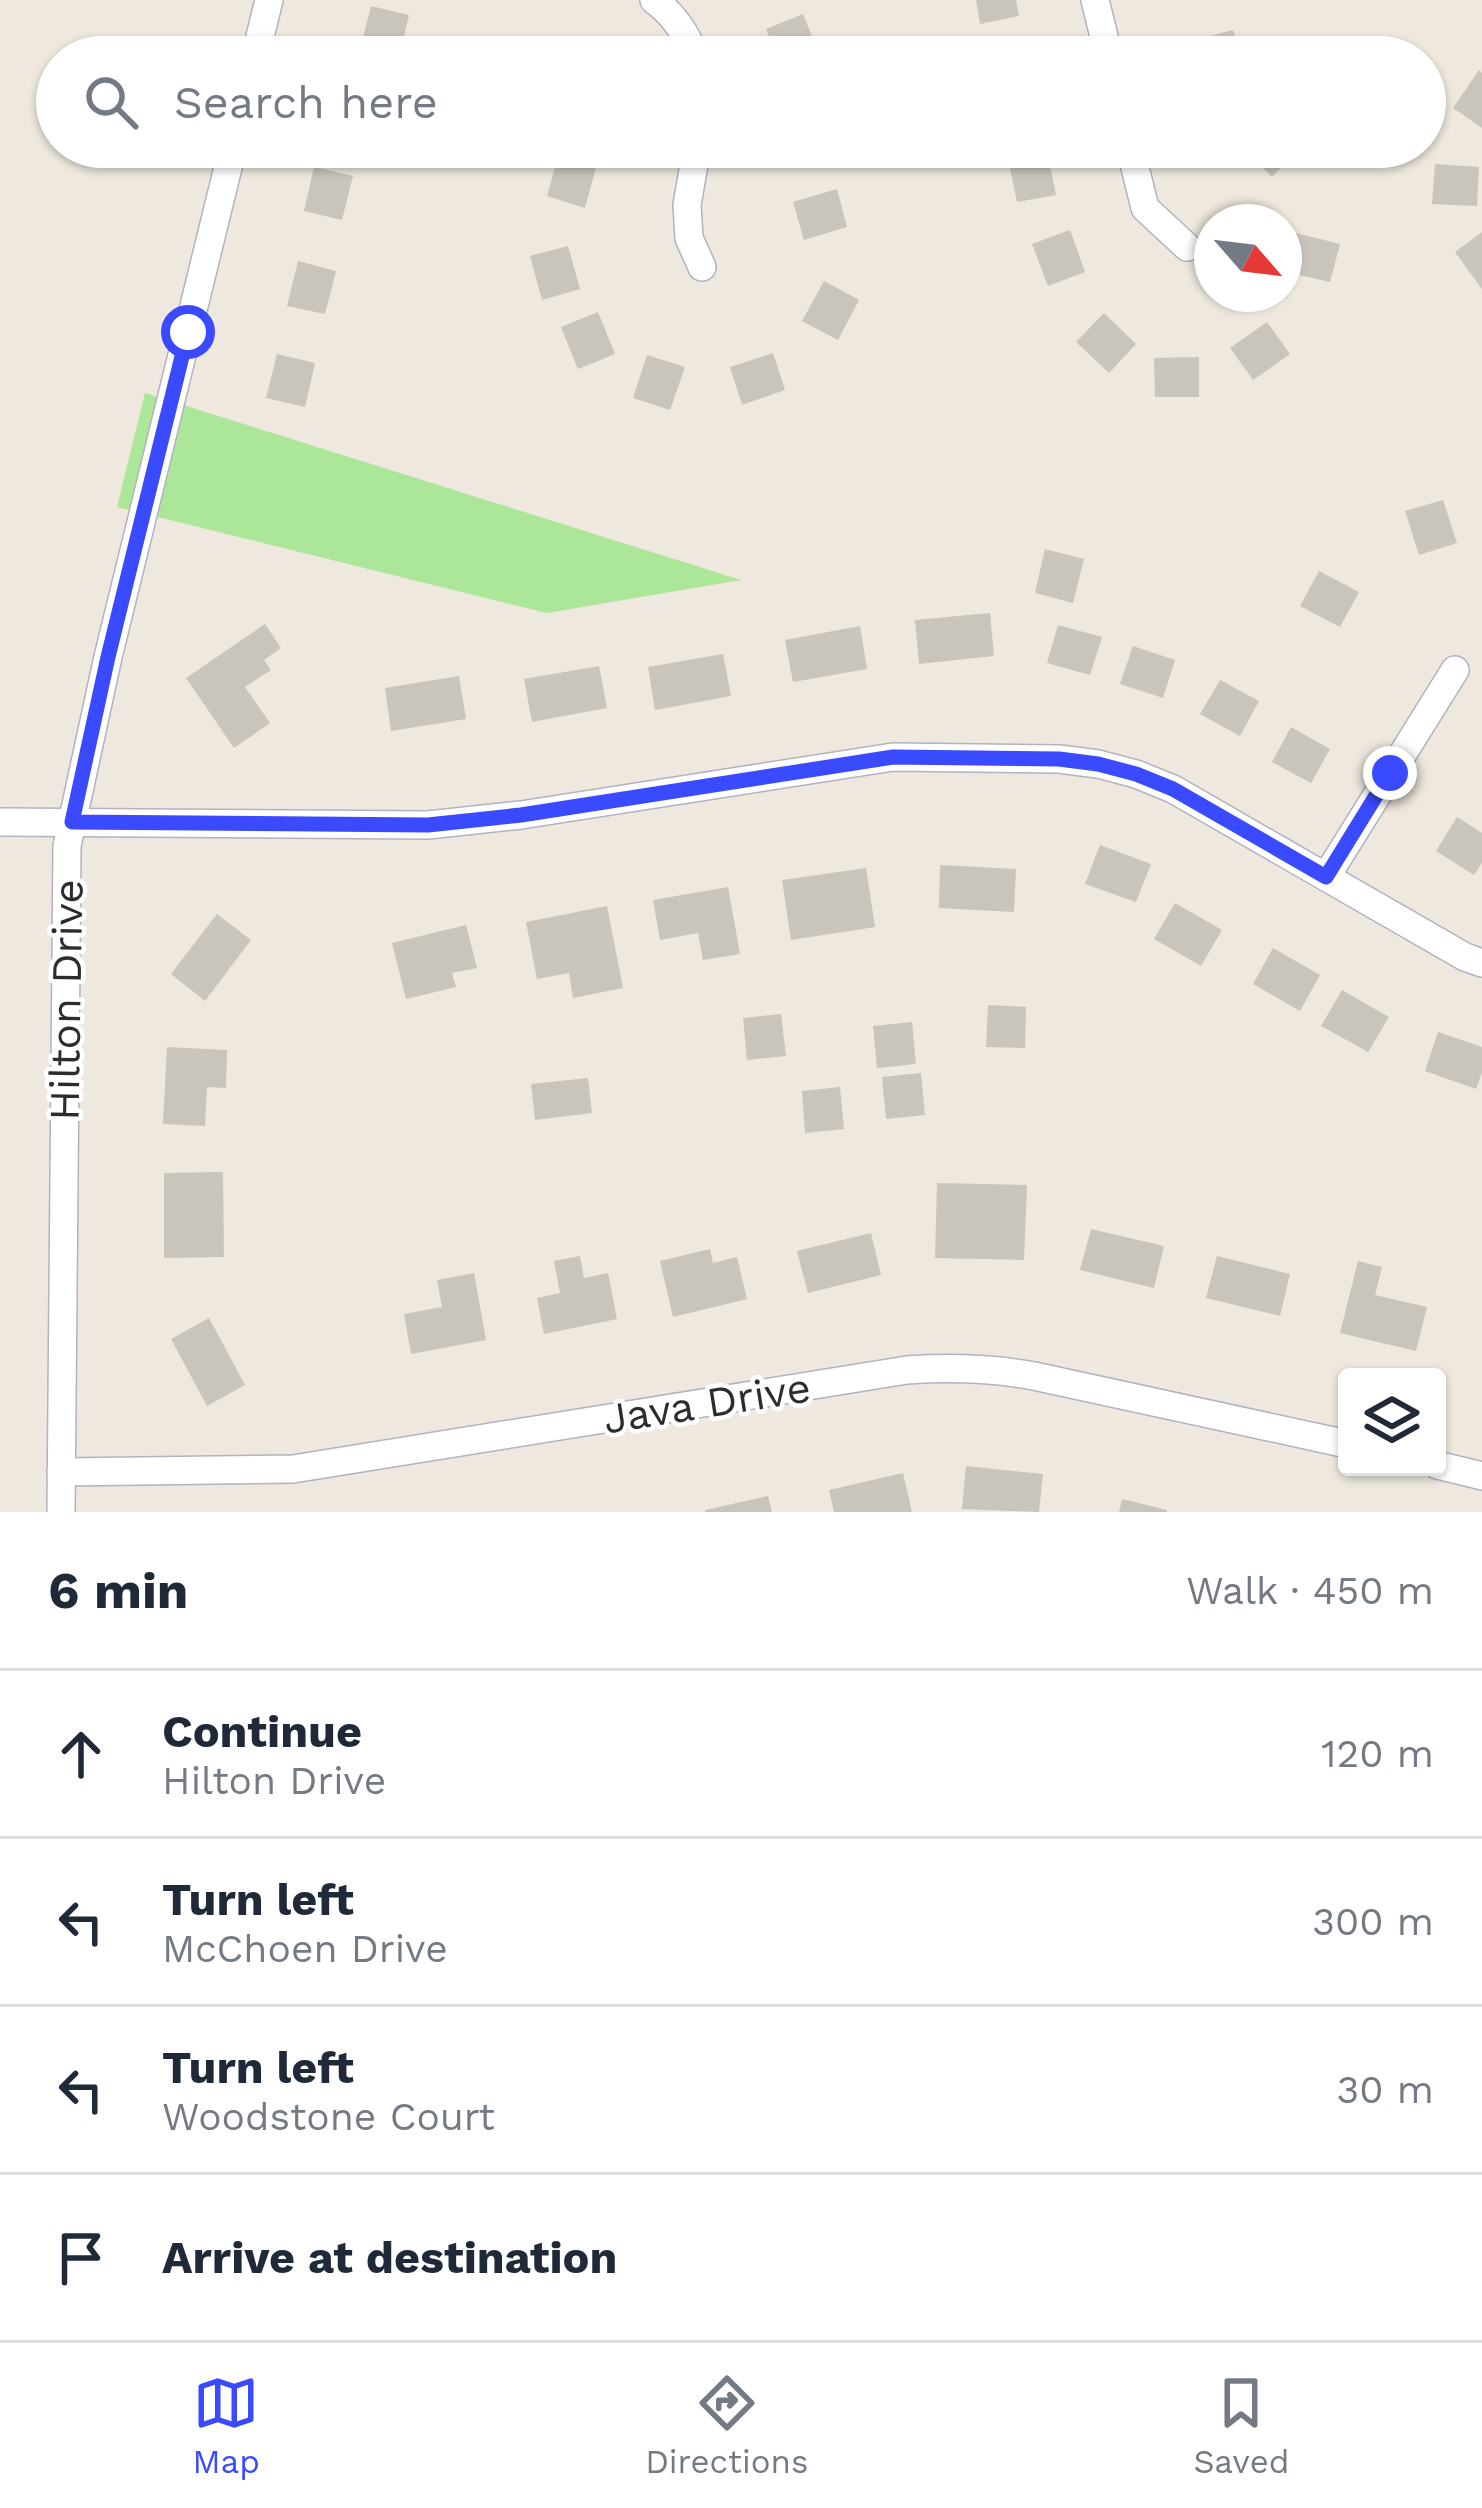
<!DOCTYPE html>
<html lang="en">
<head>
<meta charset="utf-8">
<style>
	:root { --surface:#fff; --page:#f2f2f3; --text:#1f2937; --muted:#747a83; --line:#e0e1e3; --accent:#394aff }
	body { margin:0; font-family:"Work Sans",sans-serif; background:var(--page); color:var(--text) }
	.controls { position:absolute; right:36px; bottom:36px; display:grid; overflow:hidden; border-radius:12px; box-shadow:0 3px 9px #0004 }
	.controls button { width:108px; height:108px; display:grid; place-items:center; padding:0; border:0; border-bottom:3px solid var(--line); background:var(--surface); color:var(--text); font:60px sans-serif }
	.compass { position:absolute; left:1194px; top:204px; width:108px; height:108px; border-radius:50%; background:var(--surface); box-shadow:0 3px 9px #0004; rotate:118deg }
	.stop { position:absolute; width:36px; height:36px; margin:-27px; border:9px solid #394aff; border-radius:50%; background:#fff }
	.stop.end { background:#394aff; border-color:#fff; box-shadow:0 3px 12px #0008 }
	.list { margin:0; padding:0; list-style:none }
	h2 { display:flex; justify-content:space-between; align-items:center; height:156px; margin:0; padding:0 48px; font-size:51px }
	h2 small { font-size:39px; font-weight:400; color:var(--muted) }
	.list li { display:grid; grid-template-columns:78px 1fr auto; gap:36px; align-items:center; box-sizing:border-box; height:168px; padding:0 48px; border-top:3px solid var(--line) }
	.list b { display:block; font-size:45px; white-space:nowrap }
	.list p { margin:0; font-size:39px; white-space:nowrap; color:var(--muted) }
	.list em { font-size:39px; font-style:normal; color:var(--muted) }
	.icon { flex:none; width:66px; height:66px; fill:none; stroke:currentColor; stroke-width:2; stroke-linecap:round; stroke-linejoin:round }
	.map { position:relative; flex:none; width:1482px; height:1512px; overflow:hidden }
	.search { position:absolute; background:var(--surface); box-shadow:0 3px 9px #0004; left:36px; right:36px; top:36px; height:132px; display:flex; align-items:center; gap:30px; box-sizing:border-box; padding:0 42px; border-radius:66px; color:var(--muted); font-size:45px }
	.sheet { height:828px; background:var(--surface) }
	nav { display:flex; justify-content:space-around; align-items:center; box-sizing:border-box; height:168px; border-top:3px solid var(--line); background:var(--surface); font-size:33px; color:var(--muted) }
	nav a { display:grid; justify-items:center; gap:6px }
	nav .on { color:var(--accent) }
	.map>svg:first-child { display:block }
</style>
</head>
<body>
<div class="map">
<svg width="1482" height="1512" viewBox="0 0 1482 1512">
	<rect width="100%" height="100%" fill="#eee8de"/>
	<path fill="#abe699" d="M145,393l596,187 -194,33 -430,-106z"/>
	<g fill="#c9c5bd">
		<path d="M976,0h40l3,16 -39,8z"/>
		<path d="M371,6l38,9 -10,42 -39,-7z"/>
		<path d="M803,14l17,42 -43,1 -11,-28z"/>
		<path d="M1233,30l8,27h-41l-5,-17z"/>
		<path d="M1479,70l3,3v55l-29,-20z"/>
		<path d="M381,147h30l-3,17 -29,-7z"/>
		<path d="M787,147h46l-2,9 -44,-6z"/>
		<path d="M1241,147h59l-28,30z"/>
		<path d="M1047,151l9,44 -39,7 -9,-44z"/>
		<path d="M559,153l38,11 -12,44 -38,-12z"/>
		<path d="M1435,164l44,3 -2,39 -45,-2z"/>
		<path d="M314,167l39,9 -11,44 -38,-9z"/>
		<path d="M837,189l10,38 -43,13 -11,-38z"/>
		<path d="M1070,230l15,42 -37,14 -16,-42z"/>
		<path d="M1482,232v57l-27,-37z"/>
		<path d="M1296,233l44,11 -10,38 -44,-10z"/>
		<path d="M568,246l12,43 -38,11 -12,-44z"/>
		<path d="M298,261l38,10 -11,43 -38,-8z"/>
		<path d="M824,281l35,19 -21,40 -36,-19z"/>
		<path d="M598,312l17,42 -37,15 -17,-42z"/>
		<path d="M1104,313l32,31 -27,29 -33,-31z"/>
		<path d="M1267,322l23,32 -37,26 -23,-32z"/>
		<path d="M773,353l12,37 -43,15 -12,-38z"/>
		<path d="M277,354l38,9 -10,44 -39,-9z"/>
		<path d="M647,355l38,12 -15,43 -37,-12z"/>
		<path d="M1199,357v40h-44l-1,-39z"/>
		<path d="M1443,500l14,43 -38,12 -14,-44z"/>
		<path d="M1045,549l39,10 -11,44 -38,-10z"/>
		<path d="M1319,571l40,21 -19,35 -40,-21z"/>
		<path d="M990,613l4,43 -75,8 -4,-44z"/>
		<path d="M265,624l16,24 -17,12 7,10 -26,17 25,36 -36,25 -48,-70z"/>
		<path d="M1058,625l44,12 -12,38 -43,-12z"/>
		<path d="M860,626l7,43 -74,13 -8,-42z"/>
		<path d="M1133,646l42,14 -12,38 -43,-14z"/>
		<path d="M723,654l8,42 -76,14 -7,-43z"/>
		<path d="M599,666l8,42 -75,14 -8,-43z"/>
		<path d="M459,676l7,43 -75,12 -6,-43z"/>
		<path d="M1220,680l39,21 -19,35 -40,-22z"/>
		<path d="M1291,727l39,22 -19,34 -39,-21z"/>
		<path d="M1457,817l25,16v30l-8,12 -38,-24z"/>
		<path d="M1100,845l51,19 -15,38 -51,-18z"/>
		<path d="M940,865l76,4 -2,43 -75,-4z"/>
		<path d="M866,868l9,59 -84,13 -9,-60z"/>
		<path d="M728,887l12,67 -37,6 -5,-27 -38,7 -7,-40z"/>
		<path d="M1175,903l47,27 -21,36 -47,-27z"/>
		<path d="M607,906l16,82 -50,10 -4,-25 -32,6 -11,-57z"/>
		<path d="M217,914l34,26 -46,61 -34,-27z"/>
		<path d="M466,925l11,43 -25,5 4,14 -50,12 -14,-56z"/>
		<path d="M1273,948l47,27 -20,36 -47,-27z"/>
		<path d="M1342,990l47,27 -21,35 -47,-26z"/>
		<path d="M988,1005l38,2 -1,41 -39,-1z"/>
		<path d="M781,1014l5,42 -39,4 -4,-42z"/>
		<path d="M912,1022l4,42 -39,4 -4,-42z"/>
		<path d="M1438,1032l44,15v25l-6,17 -51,-18z"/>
		<path d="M167,1047l60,3 -1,38 -19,-1 -2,39 -42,-2z"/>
		<path d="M921,1073l4,42 -39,4 -4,-42z"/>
		<path d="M588,1078l4,35 -57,7 -4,-36z"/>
		<path d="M840,1087l4,42 -39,4 -3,-42z"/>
		<path d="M223,1172l1,85 -60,1v-85z"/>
		<path d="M937,1183l90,2 -3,75 -89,-2z"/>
		<path d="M1091,1229l73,17 -10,42 -74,-18z"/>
		<path d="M871,1233l10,42 -73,18 -11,-42z"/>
		<path d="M710,1249l3,14 24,-6 10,42 -74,18 -13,-56z"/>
		<path d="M580,1256l4,22 24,-5 9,46 -73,15 -7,-36 23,-5 -6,-32z"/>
		<path d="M1217,1256l73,18 -10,42 -74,-18z"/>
		<path d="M1358,1261l24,6 -7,28 52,12 -11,44 -76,-18z"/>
		<path d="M474,1273l12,67 -75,14 -7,-40 38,-7 -5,-27z"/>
		<path d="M209,1318l36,67 -38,21 -36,-67z"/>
		<path d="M966,1466l77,8 -4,38 -77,-3z"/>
		<path d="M903,1473l9,39h-78l-5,-22z"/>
		<path d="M768,1496l4,16h-67v-2z"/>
		<path d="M1122,1499l45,11v2h-48z"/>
	</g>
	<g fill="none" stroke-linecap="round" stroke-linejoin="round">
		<defs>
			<g id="minor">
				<path d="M654,0c20,15 33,34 41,57"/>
				<path d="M1095,0l14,57"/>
				<path d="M255,57l14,-57"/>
				<path d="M697,147l-10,58 2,33 13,29"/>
				<path d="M1130,147l15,61 42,39"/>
				<path d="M0,822l428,3 93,-10 372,-58 166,2 39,5 38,10 37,15 292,168 17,6"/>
				<path d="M1326,877l129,-207"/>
				<path d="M1437,1465l45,11"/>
				<path d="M61,1472l232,-3 614,-99c44,-3 84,-2 127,6l313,68"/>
				<path d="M61,1512l6,-666 41,-189 125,-510"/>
			</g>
		</defs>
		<use href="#minor" stroke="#b2b2c0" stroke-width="30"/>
		<use href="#minor" stroke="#fff" stroke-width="27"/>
	</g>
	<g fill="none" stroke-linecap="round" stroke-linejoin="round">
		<path stroke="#394aff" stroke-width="15" d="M188,332l-80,325 -36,165 356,3 93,-10 372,-58 166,2 39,5 38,10 37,15 153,88 64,-104"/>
	</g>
	<g text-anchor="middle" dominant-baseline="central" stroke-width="9" stroke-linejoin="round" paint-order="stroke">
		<g font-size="42" fill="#2c2c2c" stroke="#fff">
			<text transform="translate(66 1000) rotate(-89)">Hilton Drive</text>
			<text transform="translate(707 1403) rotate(-9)">Java Drive</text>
		</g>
	</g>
</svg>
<div class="controls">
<button><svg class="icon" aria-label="layers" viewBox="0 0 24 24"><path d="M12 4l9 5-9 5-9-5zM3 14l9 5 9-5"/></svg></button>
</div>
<svg class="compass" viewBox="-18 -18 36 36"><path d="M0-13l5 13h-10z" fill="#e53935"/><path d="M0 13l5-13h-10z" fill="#747a83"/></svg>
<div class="stop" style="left:188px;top:332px"></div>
<div class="stop end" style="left:1390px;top:773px"></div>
<div class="search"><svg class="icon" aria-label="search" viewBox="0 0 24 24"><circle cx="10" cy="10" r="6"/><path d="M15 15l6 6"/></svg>Search here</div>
</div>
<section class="sheet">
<h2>6 min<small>Walk · 450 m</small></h2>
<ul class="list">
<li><svg class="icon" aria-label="ahead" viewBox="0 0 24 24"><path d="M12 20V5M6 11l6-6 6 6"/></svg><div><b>Continue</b><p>Hilton Drive</p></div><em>120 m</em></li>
<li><svg class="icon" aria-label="left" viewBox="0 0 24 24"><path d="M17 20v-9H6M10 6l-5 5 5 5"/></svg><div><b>Turn left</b><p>McChoen Drive</p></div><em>300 m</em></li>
<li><svg class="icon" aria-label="left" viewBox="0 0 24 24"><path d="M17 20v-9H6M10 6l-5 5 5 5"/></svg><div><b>Turn left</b><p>Woodstone Court</p></div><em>30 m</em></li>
<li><svg class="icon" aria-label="arrive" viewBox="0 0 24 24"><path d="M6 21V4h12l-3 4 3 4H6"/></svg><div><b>Arrive at destination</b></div></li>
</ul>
</section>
<nav>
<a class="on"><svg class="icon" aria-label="map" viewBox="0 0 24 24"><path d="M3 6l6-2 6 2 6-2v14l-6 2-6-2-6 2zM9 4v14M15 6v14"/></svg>Map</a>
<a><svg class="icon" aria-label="directions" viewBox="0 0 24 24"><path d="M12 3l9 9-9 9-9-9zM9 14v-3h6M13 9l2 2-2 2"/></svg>Directions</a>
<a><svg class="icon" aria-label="saved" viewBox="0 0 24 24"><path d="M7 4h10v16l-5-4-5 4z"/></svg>Saved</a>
</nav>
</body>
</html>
